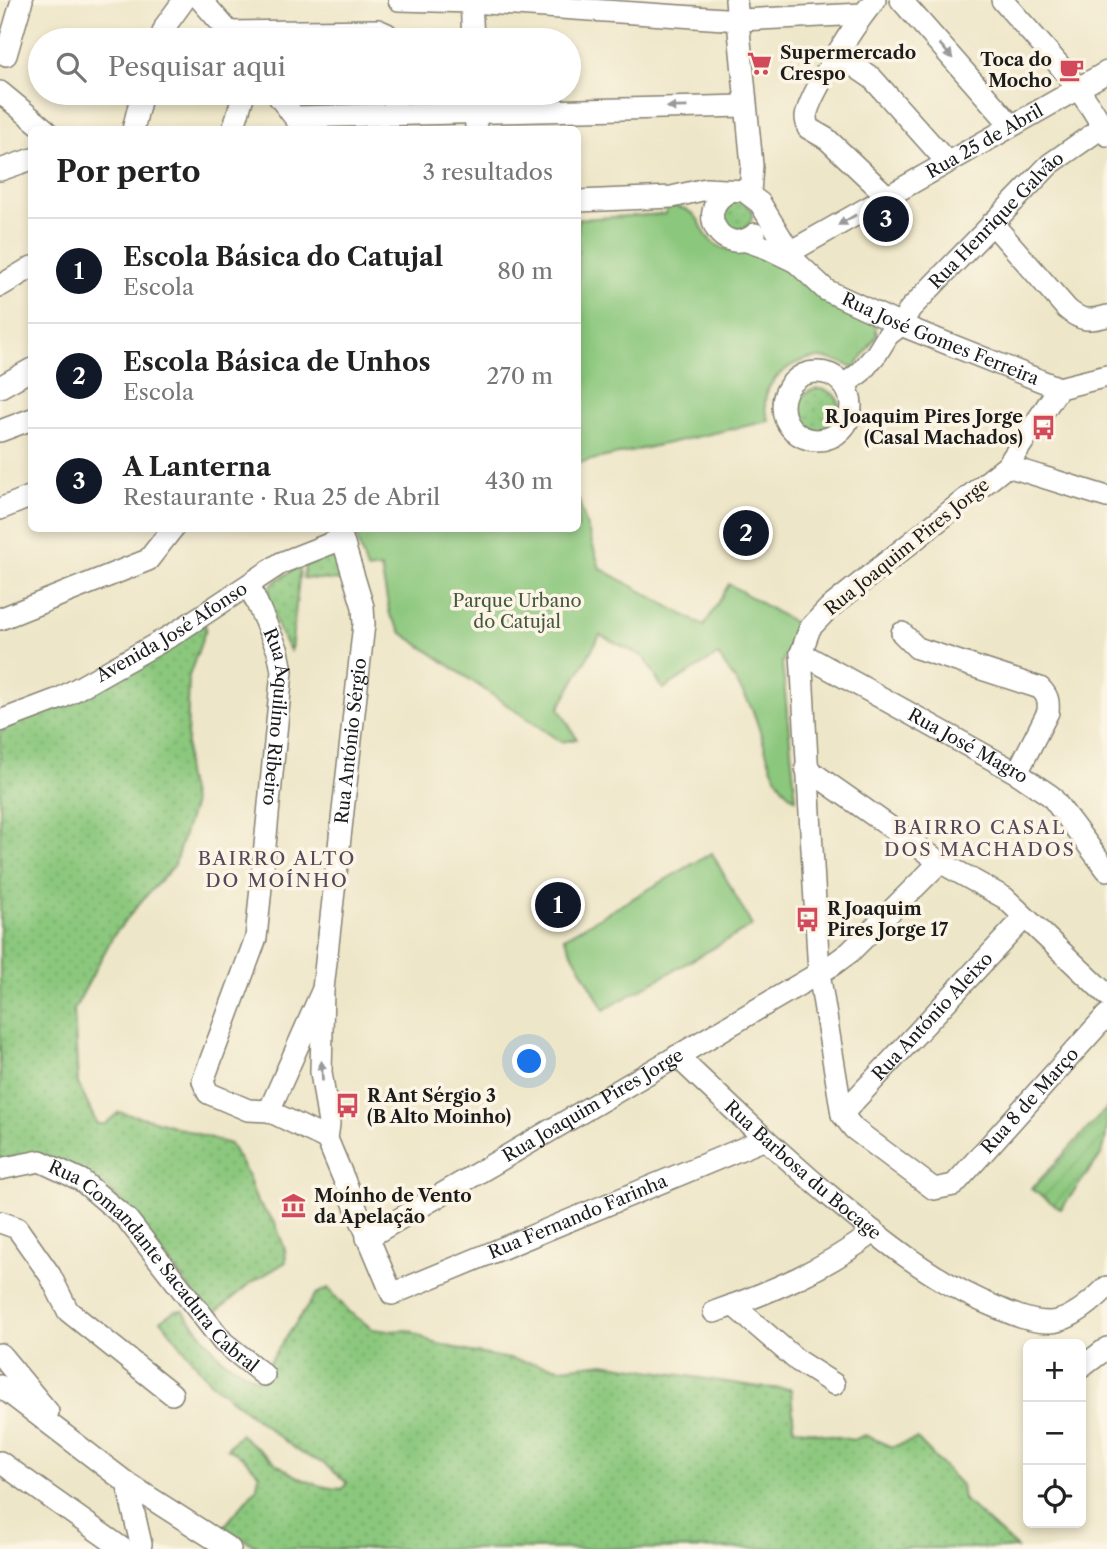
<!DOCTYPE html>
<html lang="pt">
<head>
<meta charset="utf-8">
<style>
	:root { --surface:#fff; --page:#f2f2f2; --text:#222; --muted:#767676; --line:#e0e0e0; --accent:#111827 }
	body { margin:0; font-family:"Libre Caslon Text",serif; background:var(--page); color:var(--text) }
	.controls { position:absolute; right:21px; bottom:21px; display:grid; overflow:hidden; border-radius:10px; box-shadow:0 4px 10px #0003 }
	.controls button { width:63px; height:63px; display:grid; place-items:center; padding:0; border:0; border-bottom:2px solid var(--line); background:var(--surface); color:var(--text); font:35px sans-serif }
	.you { position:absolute; left:530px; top:1062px; width:24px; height:24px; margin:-18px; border:5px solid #fff; border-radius:50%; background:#1a73e8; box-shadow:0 0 0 10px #1a73e833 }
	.badge { display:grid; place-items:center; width:46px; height:46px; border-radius:50%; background:var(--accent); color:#fff; font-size:23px; font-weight:700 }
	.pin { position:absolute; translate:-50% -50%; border:4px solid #fff; box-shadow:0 2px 7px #0006 }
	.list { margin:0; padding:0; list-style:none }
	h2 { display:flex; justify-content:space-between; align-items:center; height:91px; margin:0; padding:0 28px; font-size:30px }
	h2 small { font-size:23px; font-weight:400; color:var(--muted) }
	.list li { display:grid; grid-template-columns:46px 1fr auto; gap:21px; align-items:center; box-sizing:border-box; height:105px; padding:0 28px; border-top:2px solid var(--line) }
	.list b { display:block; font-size:26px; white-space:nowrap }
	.list p { margin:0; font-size:23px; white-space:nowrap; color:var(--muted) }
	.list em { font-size:23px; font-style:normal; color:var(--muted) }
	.icon { flex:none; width:38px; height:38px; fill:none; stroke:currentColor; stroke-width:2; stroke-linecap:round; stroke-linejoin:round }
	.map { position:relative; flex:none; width:1107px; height:1549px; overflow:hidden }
	.search { position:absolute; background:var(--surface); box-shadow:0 4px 10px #0003; left:28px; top:28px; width:553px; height:77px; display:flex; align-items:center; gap:18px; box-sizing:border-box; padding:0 24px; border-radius:38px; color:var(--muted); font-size:26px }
	.panel { position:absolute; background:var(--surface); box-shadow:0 4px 10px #0003; left:28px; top:126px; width:553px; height:406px; border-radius:10px }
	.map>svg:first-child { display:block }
</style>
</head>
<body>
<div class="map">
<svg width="1107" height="1549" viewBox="0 0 1107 1549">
	<defs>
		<pattern id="grass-dots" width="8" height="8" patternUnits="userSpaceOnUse" patternTransform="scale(1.75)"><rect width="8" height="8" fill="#8bc77d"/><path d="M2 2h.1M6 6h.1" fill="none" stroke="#77aa6b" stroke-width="1.8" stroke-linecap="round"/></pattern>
		<pattern id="garden-furrows" width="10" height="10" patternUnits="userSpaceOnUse" patternTransform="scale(1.75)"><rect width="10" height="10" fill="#8bc77d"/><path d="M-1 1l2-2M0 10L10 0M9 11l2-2" fill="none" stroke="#77aa6b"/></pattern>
	</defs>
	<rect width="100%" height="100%" fill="#fcf5e5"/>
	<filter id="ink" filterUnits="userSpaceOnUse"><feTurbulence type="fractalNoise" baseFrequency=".0143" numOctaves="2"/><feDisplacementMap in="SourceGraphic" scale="14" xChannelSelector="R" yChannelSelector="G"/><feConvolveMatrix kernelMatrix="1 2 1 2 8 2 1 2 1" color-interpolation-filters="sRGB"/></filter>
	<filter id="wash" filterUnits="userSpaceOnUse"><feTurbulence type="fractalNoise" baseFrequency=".00686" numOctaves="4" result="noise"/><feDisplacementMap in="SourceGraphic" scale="28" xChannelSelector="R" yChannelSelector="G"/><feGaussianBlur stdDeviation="1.57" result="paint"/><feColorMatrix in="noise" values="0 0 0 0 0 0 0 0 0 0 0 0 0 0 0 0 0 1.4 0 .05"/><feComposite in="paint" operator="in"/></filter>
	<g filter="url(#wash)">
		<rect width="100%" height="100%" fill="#eee6c8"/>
		<g fill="url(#grass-dots)" stroke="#54724c" stroke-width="2">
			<path d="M737,198l15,12c1,23 -18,25 -31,10l2,-16z"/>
			<circle cx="819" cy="411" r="22"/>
			<path d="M330,556l5,5 9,20 -41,-3 2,-13z"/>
			<path d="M299,567l1,2 -9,82c-8,-9 -28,-54 -20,-65 6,-8 19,-14 28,-19z"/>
			<path d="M205,624l1,5 -17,47 -3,97 7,33 -19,60 -31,33 -30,37 -39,74 4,74 19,40h8l14,-12 35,8 76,24 18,32 9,26 18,21 10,26 1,13 -35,21 -40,33 -80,-103 -24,-25 -30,-20 -38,-13 -39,4v-428z"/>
			<path d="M328,1288l20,23 25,18 16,2 20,-1 22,12 40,10 90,16 42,-5 156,24 32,2 3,39 59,12 12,-5 27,12 25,-8 44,46 2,14 54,49 -756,1 -38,-21 34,-41 2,-13 -15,-16 -17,-10 13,-14c30,25 61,54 102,55l5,-6 -24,-20 -22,-10 -27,-20 -64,-51 -49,-62 13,-9 8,-1 39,48 36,22 59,-86z"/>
		</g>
		<g fill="#8bc77d" stroke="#54724c" stroke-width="2">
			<path d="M666,205c11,2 22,3 30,12 5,5 6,13 11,19 13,17 30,15 50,14l118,74 2,11 -22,33c-12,-5 -24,-10 -37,-10 -23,0 -54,21 -53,47 0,5 3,11 4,16l-191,42v-244l88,-5z"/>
			<path d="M578,498l22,70 104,58 25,-42 69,41 -16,38 14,136c-28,-15 -32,-66 -45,-92 -9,-18 -22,-35 -33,-52l-55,34 -19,-32 -44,-22 -41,73 18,31 -16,3 -159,-109 -12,-18 -9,-47 -14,2 -13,-41 224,-1z"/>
			<path d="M712,853l40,73 -148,84 -40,-72z"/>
		</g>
		<path fill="url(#garden-furrows)" stroke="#54724c" stroke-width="2" d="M1107,1108c0,18 0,43 -11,54l-35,47 -30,-20z"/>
	</g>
	<g filter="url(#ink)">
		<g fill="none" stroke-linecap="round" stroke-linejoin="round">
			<defs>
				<g id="minor">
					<path d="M201,0l35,40"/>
					<path d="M399,0l72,2 268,18 124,-6"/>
					<path d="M471,0l2,40"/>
					<path d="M736,0l16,165 -2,28"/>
					<path d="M875,0c-17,19 -66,94 -69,117 0,4 1,7 2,11l19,11 60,57"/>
					<path d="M901,0l110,125"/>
					<path d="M1002,0c36,42 80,85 105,135"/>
					<path d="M229,32l149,-2 9,4 3,6"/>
					<path d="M160,40l6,-15 18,-25"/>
					<path d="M6,55l16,-55"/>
					<path d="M838,55l34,23 75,84"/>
					<path d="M0,92l46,38"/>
					<path d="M276,93l26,34"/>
					<path d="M394,93l1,21"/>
					<path d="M475,93l1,37"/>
					<path d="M295,117l450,-11"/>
					<path d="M133,130l9,-37"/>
					<path d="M233,130l11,-37"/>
					<path d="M0,170l32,-11"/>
					<path d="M731,191c-40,18 -7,69 24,43"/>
					<path d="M578,201l94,-4 34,-8 38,2 16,12 36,59"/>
					<path d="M992,223l75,86c14,12 22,12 40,7"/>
					<path id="s1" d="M744,240l23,8 29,14 30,28 75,35 158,63 48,-12"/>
					<path id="s2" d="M790,252l317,-180"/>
					<path d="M0,286l32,-19"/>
					<circle cx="817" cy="406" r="34"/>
					<path id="s3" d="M844,385l17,-13 16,-19 11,-18 13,-10 9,-16 140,-145 53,-37"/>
					<path d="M0,387l32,-18"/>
					<path id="s4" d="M1059,388l-52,78 -179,143 -18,19 -9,25 18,320 23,141 12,15 80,60 20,-4 153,-170"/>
					<path d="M0,431l32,-12"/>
					<path d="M1007,466l100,31"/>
					<path d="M0,509l32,-13"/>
					<path id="s5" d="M249,585l29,66 4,20 -26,267 -53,143 5,12 40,17 21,1 58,28"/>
					<path d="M0,619l148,-59 25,-32"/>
					<path d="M902,633l15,15 123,40c8,8 9,13 8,24l-31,61"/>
					<path id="s6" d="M801,653l216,120 34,23 56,74"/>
					<path id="s7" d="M0,721l61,-23 113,-64 107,-71 61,-24"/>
					<path d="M806,768l134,94 65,36 102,97"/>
					<path id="s8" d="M323,989l-2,83 8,52 -2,15 65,155 371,-154"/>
					<path id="s9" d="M677,1056c50,48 100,95 153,140 51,43 105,87 168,112 16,7 33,14 51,14 21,0 44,-21 58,-35"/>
					<path id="s10" d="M269,1111l54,-122 41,-365 -1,-17 -24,-79"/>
					<path id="s11" d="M842,1114l182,-196"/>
					<path id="s12" d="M0,1169l40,-8 41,19 46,39 96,123 41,33"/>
					<path d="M0,1222l17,6 33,47 18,36 104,83"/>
					<path id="s13" d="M367,1238l464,-272 19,-14 90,-90"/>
					<path d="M733,1305l65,56 36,23"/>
					<path d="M714,1312c57,-20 111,-43 160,-80"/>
					<path d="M0,1354l48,58"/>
					<path d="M1082,1367l25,-19"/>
					<path d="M0,1386l127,97 14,61 -1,5"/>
					<path d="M0,1462l123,87"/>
					<path d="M127,1483l103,66"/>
				</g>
			</defs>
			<use href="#minor" stroke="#858172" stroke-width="24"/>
			<use href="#minor" stroke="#fff" stroke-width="21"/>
		</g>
		<defs><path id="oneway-solid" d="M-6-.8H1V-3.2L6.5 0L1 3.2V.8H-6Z" transform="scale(1.75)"/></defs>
		<g fill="#999">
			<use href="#oneway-solid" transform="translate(946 51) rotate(49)"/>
			<use href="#oneway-solid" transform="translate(677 107) rotate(179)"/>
			<use href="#oneway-solid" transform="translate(847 220) rotate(150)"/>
			<use href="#oneway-solid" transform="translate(322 1071) rotate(-93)"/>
		</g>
	</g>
	<defs>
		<symbol id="supermarket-bare" viewBox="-9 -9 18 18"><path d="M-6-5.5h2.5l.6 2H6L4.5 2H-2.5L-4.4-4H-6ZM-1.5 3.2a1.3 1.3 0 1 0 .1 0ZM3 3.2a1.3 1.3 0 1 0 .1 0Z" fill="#d1495b" stroke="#fcf5e5" stroke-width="2.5" paint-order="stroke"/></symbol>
		<symbol id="cafe-bare" viewBox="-9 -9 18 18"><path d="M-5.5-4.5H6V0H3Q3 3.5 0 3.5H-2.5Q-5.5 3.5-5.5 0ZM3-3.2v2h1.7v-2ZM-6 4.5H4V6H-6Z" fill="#d1495b" stroke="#fcf5e5" stroke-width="2.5" paint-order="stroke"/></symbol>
		<symbol id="bus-bare" viewBox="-9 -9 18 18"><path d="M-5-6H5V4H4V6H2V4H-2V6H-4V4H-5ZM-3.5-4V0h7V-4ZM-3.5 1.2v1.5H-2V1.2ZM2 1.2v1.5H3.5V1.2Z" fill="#d1495b" stroke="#fcf5e5" stroke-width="2.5" paint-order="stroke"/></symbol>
		<symbol id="museum-bare" viewBox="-9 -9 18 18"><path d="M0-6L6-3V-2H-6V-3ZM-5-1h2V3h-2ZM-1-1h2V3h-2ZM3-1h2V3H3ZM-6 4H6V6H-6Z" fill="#d1495b" stroke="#fcf5e5" stroke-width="2.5" paint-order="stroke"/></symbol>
	</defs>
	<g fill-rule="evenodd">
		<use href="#supermarket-bare" x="742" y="46" width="35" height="35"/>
		<use href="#cafe-bare" x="1054" y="52" width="35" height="35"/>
		<use href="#bus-bare" x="1026" y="410" width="35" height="35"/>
		<use href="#bus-bare" x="790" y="902" width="35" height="35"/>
		<use href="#bus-bare" x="330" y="1088" width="35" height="35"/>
		<use href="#museum-bare" x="276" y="1188" width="35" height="35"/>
	</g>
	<g text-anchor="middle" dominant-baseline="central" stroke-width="7" stroke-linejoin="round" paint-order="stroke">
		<g font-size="18" font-weight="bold" fill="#1c1c1c" stroke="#fcf5e5" text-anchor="start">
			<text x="780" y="53">Supermercado<tspan x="780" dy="21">Crespo</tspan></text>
			<text x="1052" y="60" text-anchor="end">Toca do<tspan x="1052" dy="21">Mocho</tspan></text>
			<text x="1023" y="417" text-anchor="end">R Joaquim Pires Jorge<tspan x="1023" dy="21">(Casal Machados)</tspan></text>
			<text x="827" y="909">R Joaquim<tspan x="827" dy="21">Pires Jorge 17</tspan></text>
			<text x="367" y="1096">R Ant Sérgio 3<tspan x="367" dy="21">(B Alto Moinho)</tspan></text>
			<text x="314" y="1196">Moínho de Vento<tspan x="314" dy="21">da Apelação</tspan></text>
		</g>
		<g font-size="18" fill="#1c1c1c" stroke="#fcf5e5">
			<text stroke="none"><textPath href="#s2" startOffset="224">Rua 25 de Abril</textPath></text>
			<text stroke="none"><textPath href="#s3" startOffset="226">Rua Henrique Galvão</textPath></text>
			<text stroke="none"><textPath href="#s1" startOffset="222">Rua José Gomes Ferreira</textPath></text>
			<text transform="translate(907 547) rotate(-39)">Rua Joaquim Pires Jorge</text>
			<text stroke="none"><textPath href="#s7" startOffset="194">Avenida José Afonso</textPath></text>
			<text stroke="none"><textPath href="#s5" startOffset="138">Rua Aquilíno Ribeiro</textPath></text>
			<text stroke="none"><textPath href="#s10" startOffset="383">Rua António Sérgio</textPath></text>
			<text stroke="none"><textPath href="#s6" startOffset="191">Rua José Magro</textPath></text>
			<text stroke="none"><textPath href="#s11" startOffset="133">Rua António Aleixo</textPath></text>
			<text stroke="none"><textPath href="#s4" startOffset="1092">Rua 8 de Março</textPath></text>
			<text stroke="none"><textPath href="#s13" startOffset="262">Rua Joaquim Pires Jorge</textPath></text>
			<text stroke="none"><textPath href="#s9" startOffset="170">Rua Barbosa du Bocage</textPath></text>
			<text stroke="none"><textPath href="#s8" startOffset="520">Rua Fernando Farinha</textPath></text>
			<text stroke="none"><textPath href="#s12" startOffset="198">Rua Comandante Sacadura Cabral</textPath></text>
		</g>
		<g font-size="18" fill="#43583e" stroke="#fcf5e5">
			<text x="517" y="601">Parque Urbano<tspan x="517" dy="21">do Catujal</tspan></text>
		</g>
		<g font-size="19" letter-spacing="2" fill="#544859" stroke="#fcf5e5">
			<text x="980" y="827">BAIRRO CASAL<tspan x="980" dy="22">DOS MACHADOS</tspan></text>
			<text x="277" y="858">BAIRRO ALTO<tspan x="277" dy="22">DO MOÍNHO</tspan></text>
		</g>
	</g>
</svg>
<div class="controls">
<button>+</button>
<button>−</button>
<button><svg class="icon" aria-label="locate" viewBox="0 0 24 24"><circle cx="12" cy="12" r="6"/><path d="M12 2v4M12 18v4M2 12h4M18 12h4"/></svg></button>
</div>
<div class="you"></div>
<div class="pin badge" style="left:558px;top:905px">1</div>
<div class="pin badge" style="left:746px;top:533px">2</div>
<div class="pin badge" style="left:886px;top:219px">3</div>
<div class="search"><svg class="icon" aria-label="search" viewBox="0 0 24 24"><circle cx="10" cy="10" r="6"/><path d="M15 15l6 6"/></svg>Pesquisar aqui</div>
<section class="panel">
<h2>Por perto<small>3 resultados</small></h2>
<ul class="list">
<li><span class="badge">1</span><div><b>Escola Básica do Catujal</b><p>Escola</p></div><em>80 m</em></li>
<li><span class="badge">2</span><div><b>Escola Básica de Unhos</b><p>Escola</p></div><em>270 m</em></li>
<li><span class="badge">3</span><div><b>A Lanterna</b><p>Restaurante · Rua 25 de Abril</p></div><em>430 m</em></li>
</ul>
</section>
</div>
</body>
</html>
